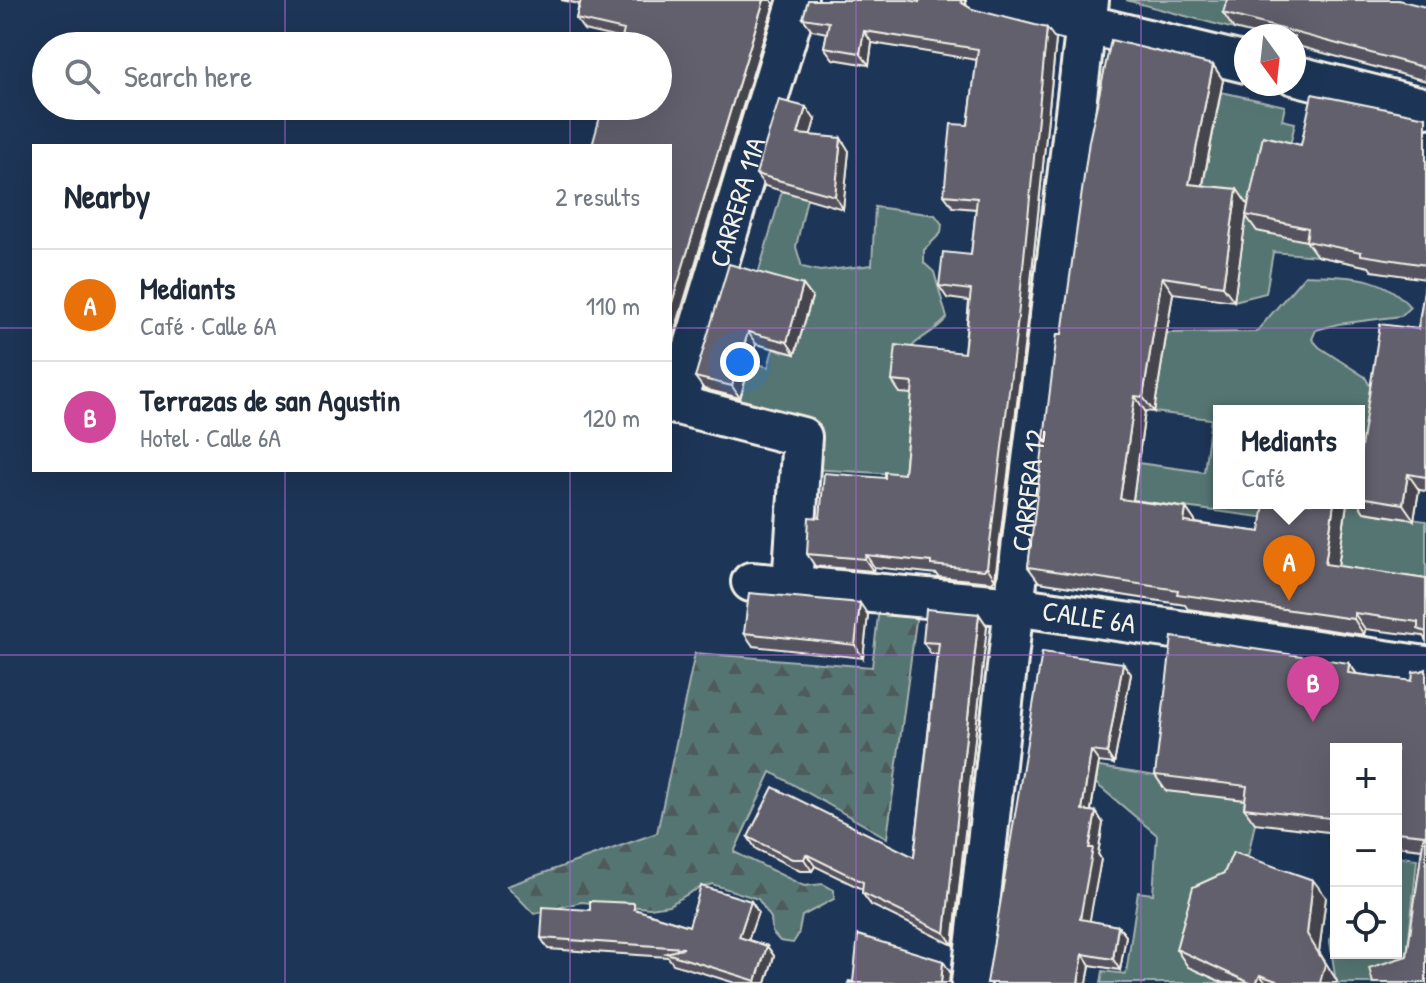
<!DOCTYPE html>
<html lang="en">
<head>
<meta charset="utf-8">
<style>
	:root { --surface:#fff; --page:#f2f2f3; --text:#1f2937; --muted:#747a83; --line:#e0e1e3; --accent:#ea580c }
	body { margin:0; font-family:"Patrick Hand",sans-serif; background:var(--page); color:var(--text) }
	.controls { position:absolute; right:24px; bottom:24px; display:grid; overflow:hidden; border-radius:0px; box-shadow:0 8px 32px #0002 }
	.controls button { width:72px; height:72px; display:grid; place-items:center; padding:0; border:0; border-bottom:2px solid var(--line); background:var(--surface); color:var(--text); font:40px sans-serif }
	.compass { position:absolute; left:1234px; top:24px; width:72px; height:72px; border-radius:50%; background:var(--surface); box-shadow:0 8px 32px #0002; rotate:165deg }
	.you { position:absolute; left:740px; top:362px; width:28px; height:28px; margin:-20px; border:6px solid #fff; border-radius:50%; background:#1a73e8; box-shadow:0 0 0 12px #1a73e833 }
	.badge { display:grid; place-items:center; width:52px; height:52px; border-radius:50%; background:var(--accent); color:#fff; font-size:26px; font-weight:700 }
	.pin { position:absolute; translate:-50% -66px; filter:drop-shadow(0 2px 4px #0008) }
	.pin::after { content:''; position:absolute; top:42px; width:28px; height:24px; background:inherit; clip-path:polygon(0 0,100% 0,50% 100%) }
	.popup { position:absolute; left:1213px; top:405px; width:152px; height:104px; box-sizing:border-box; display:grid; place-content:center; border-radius:0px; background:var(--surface); filter:drop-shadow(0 2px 6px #0005); font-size:26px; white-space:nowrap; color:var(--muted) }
	.popup b { font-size:30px; color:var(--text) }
	.popup::after { content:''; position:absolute; left:50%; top:100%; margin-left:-16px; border:16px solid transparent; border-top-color:var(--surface) }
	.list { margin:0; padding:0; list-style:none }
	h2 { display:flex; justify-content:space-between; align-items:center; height:104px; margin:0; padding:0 32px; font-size:34px }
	h2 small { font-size:26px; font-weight:400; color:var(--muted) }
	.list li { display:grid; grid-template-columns:52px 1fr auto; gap:24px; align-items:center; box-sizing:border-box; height:112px; padding:0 32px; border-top:2px solid var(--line) }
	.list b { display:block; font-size:30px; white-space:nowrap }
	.list p { margin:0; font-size:26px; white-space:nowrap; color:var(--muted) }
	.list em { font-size:26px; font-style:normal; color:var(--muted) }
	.icon { flex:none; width:44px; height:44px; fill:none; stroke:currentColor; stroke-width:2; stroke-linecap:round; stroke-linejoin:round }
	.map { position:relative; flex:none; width:1426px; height:983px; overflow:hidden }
	.search { position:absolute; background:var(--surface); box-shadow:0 8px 32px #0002; left:32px; top:32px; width:640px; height:88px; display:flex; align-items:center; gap:20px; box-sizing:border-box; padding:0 28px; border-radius:44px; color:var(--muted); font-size:30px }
	.panel { position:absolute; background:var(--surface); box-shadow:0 8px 32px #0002; left:32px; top:144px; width:640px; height:328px; border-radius:0px }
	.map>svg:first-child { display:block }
</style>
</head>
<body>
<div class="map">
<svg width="1426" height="983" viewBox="0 0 1426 983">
	<defs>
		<pattern id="forest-firs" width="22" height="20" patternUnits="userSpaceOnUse" patternTransform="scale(2)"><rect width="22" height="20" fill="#557473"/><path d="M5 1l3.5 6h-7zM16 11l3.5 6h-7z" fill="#4e5c5a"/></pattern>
	</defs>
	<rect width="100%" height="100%" fill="#1d3557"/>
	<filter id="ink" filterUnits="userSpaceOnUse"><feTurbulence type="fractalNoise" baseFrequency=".0125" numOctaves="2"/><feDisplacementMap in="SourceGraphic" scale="16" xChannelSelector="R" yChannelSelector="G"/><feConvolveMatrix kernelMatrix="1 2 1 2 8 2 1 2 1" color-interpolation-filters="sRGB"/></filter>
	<g filter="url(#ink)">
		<g fill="#557473" stroke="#a4b2ae" stroke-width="2">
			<path d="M1126,0h116l-8,29z"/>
			<path d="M1221,92l64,14 -3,14 13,3 -7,32 31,89 -2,12 -44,-4 -7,41 -32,8 -34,-102z"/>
			<path d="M782,191l25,7 -11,49 6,20 18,4 52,-6 3,-58 60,8 7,9 -1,9 -17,17v13l10,9 13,46c-16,18 -31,19 -43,39l20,38 -11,80 -103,-6 -75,-53 16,-54 17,5 5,-18 22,5 17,-56 -56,-17z"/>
			<path d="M1305,275c41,2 77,-2 105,32l-9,9 -63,8 -22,6 -4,9 7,8 46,30 10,18 -11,117 62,9v71l-90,-12 11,-77h12v-92h-140v92h58l-2,16 -144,-19 -15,-40 88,12 7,-53 -57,-7 -23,-84 36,5 89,-1z"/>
			<path d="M1263,761l-8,62 -10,47 -57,96 36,17h-123l2,-12 23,3 12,-82 15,2 4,-59 -64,-54v-15l75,12z"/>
			<path d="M1396,856l21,3 -11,108 -31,16h-39l-6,-42 6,-41v53h60z"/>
		</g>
		<path fill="url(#forest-firs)" stroke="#a4b2ae" stroke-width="2" d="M879,608l38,5 -30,225 -116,-66 -37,80 70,34 19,-2 11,6v9l-32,17 -4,19 -5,8 -13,-2 -8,-9 -1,-14 -13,-19 -46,-15 -19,7 -24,14 -19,3 -69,-6 -47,12 -27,-28 150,-53 38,-180 177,14z"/>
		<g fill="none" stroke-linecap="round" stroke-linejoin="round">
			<defs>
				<g id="street">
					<path d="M986,0l260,63"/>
					<path d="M1294,75l132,33"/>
					<path d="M670,403l132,34 -10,148"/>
					<path id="s1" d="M676,405l122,-405"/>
					<path id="s2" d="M751,582l263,24 412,60"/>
					<path id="s3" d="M971,983l43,-377 75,-606"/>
				</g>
			</defs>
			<use href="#street" stroke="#f4f1e8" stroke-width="44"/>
			<use href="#street" stroke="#1d3557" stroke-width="38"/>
		</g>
		<g fill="#55535f" stroke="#f4f1e8" stroke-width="2">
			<path d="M561,0h210l3,4 -152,35 -38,-9 -8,-11 3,-15z"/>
			<path d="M919,0h46v5l7,4 84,31 -31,299 -30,240 -3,3 -53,-5 -2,-3 -63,-7 -1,4 -58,-5 -8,-12 13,-36 65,-40 19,-4 8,-80 -12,-1 -8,-12 72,-28 5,-52 -22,-3 -8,-12 32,-31 5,-46 -23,-2 -9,-12 24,-70 9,-65 -105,-17 -3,22 -36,-6 -9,-12 3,-14 -15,-3 -9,-12 116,-16z"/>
			<path d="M1426,7v74l-132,-36v-9h-32l-28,-7 -11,-16z"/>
			<path d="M1213,65l10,15 -20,105 45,20 53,-60 125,-28v374l-7,-1 -5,30 -50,-8 -6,-9h1v-43l59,-131 8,-50 -54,-8 -3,-4 -52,-11 -11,-15 -49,-10 -11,-15 -12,85 -61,-8 -19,119 -9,-1 -12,89 53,8 10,15 64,9 87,-29 -9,63 88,13v62l-3,-5 -58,-7 -1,6 -176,-26 -3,-4 -146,-23 -11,-15 34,-233z"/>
			<path d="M815,120l-5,16 39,15 -6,58 -78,-23 -9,-12z"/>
			<path d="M803,285l9,12 -17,57 -39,-10 -16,54 -36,-9 -9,-12z"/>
			<path d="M979,614l8,12 -34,319 -82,-40 -9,-12v-4l-47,-23 -3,5h-12l-44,-22 -8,-12 166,20 23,-203h-6l-8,-12z"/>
			<path d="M868,615l-5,43 -110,-12 -9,-13z"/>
			<path d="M1123,663l8,11 -17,90 -15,-2 -8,49 5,1 7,11 -5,31 3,5 -12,62 29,5 8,10 -6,34 -30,-5 -3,18h-100z"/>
			<path d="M1349,663l8,11 55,7 10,-10 4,312 -19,-27 15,-107 -26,-3v-97h-60v84l-81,-10 -11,-15 1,-8 -79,-9 -11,-16z"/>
			<path d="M1326,897l-7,55 18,29 -1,2h-112l-36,-16 -12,-18z"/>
			<path d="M751,901l7,11 -10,28 19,6 7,10 -8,27h-31l-62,-19 -5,-7 -120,-8 -7,-11 49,-28 50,1 49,15z"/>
		</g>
		<g fill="#45444d" stroke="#f4f1e8" stroke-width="2">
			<path d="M764,0h7l3,4 -104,343v-38z"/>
			<path d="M1047,28l9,12 -31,299 -30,240 -8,-12z"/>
			<path d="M864,31l8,12 -3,22 -9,-12z"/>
			<path d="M1213,65l10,15 -23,119 -11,-15z"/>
			<path d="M806,107l9,13 -8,27 -9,-13z"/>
			<path d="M841,138l8,13 -6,58 -8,-13z"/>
			<path d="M1237,189l11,16 -14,96 -11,-15z"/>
			<path d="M1162,277l11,16 -19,119 -11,-15z"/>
			<path d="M803,285l9,12 -17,57 -8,-12z"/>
			<path d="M748,332l8,12 -16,54 -8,-12z"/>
			<path d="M1135,396l10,15 -14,103 -11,-15z"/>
			<path d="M1408,474l11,16 -5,30 -11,-16z"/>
			<path d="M1334,503h13l-11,77 -11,-16z"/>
			<path d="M1186,508l11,16 -13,-2z"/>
			<path d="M866,555l8,12 -1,4 -8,-12z"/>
			<path d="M860,603l8,12 -5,43 -8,-13z"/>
			<path d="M1354,613l11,16 -1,6 -10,-16z"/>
			<path d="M979,614l8,12 -34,319 -8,-12z"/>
			<path d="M1123,663l8,11 -17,90 -7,-11z"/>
			<path d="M1349,663l11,16 -12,-6z"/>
			<path d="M1091,751l8,11 -10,59 -7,-11z"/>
			<path d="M1096,812l7,11 -5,31 3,5 -13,71 -8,-11 9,-71z"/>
			<path d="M806,854l9,12 -3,5 -8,-12z"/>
			<path d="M1313,880l13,17 -7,55 18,29 -1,2h-16l-13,-49z"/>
			<path d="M751,901l7,11 -12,35 -7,-10z"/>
			<path d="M1118,926l8,10 -6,34 -7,-11z"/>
			<path d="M767,946l7,10 -8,27h-9l-1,-2z"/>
			<path d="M1083,954l7,11 -3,18h-9z"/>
			<path d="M943,961l7,11 -1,11h-8z"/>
			<path d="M1260,975l6,8h-10z"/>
		</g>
		<g fill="#63616e" stroke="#f4f1e8" stroke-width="2">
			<path d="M581,0h183l-94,309v-163h-78l11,-40h55v-60h-38l4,-16 -48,-11z"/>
			<path d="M808,0h100l11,2v-2h41l2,3 10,6 75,19 -30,299 -30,240 -3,3 -53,-5v-3l-65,-7 -1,4 -58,-5 2,-37 11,1 4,-45 61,5v-6l19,2 9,-91 -21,-2 4,-36 68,8 7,-63 -32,-4 4,-34 28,3 6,-57 -33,-3 7,-71 17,1 10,-76 -114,-18 -4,22 -36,-6 5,-25 -26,-4z"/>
			<path d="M1227,0h171l28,7v61l-203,-55z"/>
			<path d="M1111,40l102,25 -24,119 48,5 -14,97 -61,-9 -19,120 -8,-1 -15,103 66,9 -2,14 76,10 4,-29h70l-9,61 101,15v53l-8,-3v-7l-64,-9v6l-177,-25 1,-4 -150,-23 29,-233h5l27,-193z"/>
			<path d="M1312,94l114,23v148l-65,-10v-3l-55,-11 2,-13 -62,-13 17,-79 38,9z"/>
			<path d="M779,100l27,7 -8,27 43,4 -6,58 -79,-22z"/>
			<path d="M729,264l74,21 -16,57 -39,-10 -16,54 -37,-9z"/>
			<path d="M1426,278v199l-18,-3 -5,30 -44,-7v-37l21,-136 38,5z"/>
			<path d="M749,593l111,10 -5,42 -111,-12z"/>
			<path d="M926,609l53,5 -34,319 -83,-40 1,-11 -57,-28 -2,5h-12l-44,-22 25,-50 141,70 25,-214 -16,-1z"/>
			<path d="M1172,637l177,26 -1,10 64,8 1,-9 9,-1 4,-2v314h-53l-4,-15 38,-12 17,-121 -28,-3v-83h-60v75l-7,-1 1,-5 -86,-10 3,-22 -92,-11z"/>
			<path d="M1042,652l81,11 -16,90 -16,-2 -9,59 14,2 -7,36h4l-13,71 38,7 -5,33 -30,-5 -5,29h-91z"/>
			<path d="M1233,852l80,28 -6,54 18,30 -5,19h-38l-22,-8 -4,8h-6l-74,-34 17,-62 31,-14z"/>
			<path d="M701,886l50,15 -12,36 28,9 -11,35 -90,-28 18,-5 -143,-10 2,-31 47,3v-9l44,2v6l55,17z"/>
			<path d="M858,935l85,26 -2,22h-93l1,-2 4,1z"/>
		</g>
	</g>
	<path fill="none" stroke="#9f67cb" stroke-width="2" stroke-opacity="0.55" d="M285,0v46M570,0v46M856,0v983M1141,0v983M285,106v40M570,106v40M0,328h34M670,328h756M285,470v513M570,470v513M0,655h1426"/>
	<g text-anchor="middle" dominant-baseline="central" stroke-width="8" stroke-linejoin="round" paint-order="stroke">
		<g font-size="28" fill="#f4f1e8" stroke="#1d3557">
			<text stroke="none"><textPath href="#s1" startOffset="212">CARRERA 11A</textPath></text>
			<text stroke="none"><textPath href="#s3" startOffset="496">CARRERA 12</textPath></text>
			<text stroke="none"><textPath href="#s2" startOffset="340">CALLE 6A</textPath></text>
		</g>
	</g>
</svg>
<div class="controls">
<button>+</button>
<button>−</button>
<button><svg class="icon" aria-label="locate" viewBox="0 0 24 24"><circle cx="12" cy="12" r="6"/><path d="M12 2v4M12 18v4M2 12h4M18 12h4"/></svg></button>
</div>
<svg class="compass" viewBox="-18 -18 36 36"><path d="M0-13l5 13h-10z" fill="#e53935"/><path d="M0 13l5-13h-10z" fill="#747a83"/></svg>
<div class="you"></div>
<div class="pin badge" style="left:1289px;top:601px;background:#e8710a">A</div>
<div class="popup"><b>Mediants</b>Café</div>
<div class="pin badge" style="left:1313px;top:722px;background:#d1479c">B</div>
<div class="search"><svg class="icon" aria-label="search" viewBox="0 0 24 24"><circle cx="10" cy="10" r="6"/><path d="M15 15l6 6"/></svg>Search here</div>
<section class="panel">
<h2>Nearby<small>2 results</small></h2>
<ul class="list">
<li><span class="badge" style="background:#e8710a">A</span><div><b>Mediants</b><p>Café · Calle 6A</p></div><em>110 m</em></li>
<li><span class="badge" style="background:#d1479c">B</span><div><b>Terrazas de san Agustin</b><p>Hotel · Calle 6A</p></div><em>120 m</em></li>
</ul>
</section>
</div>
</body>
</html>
